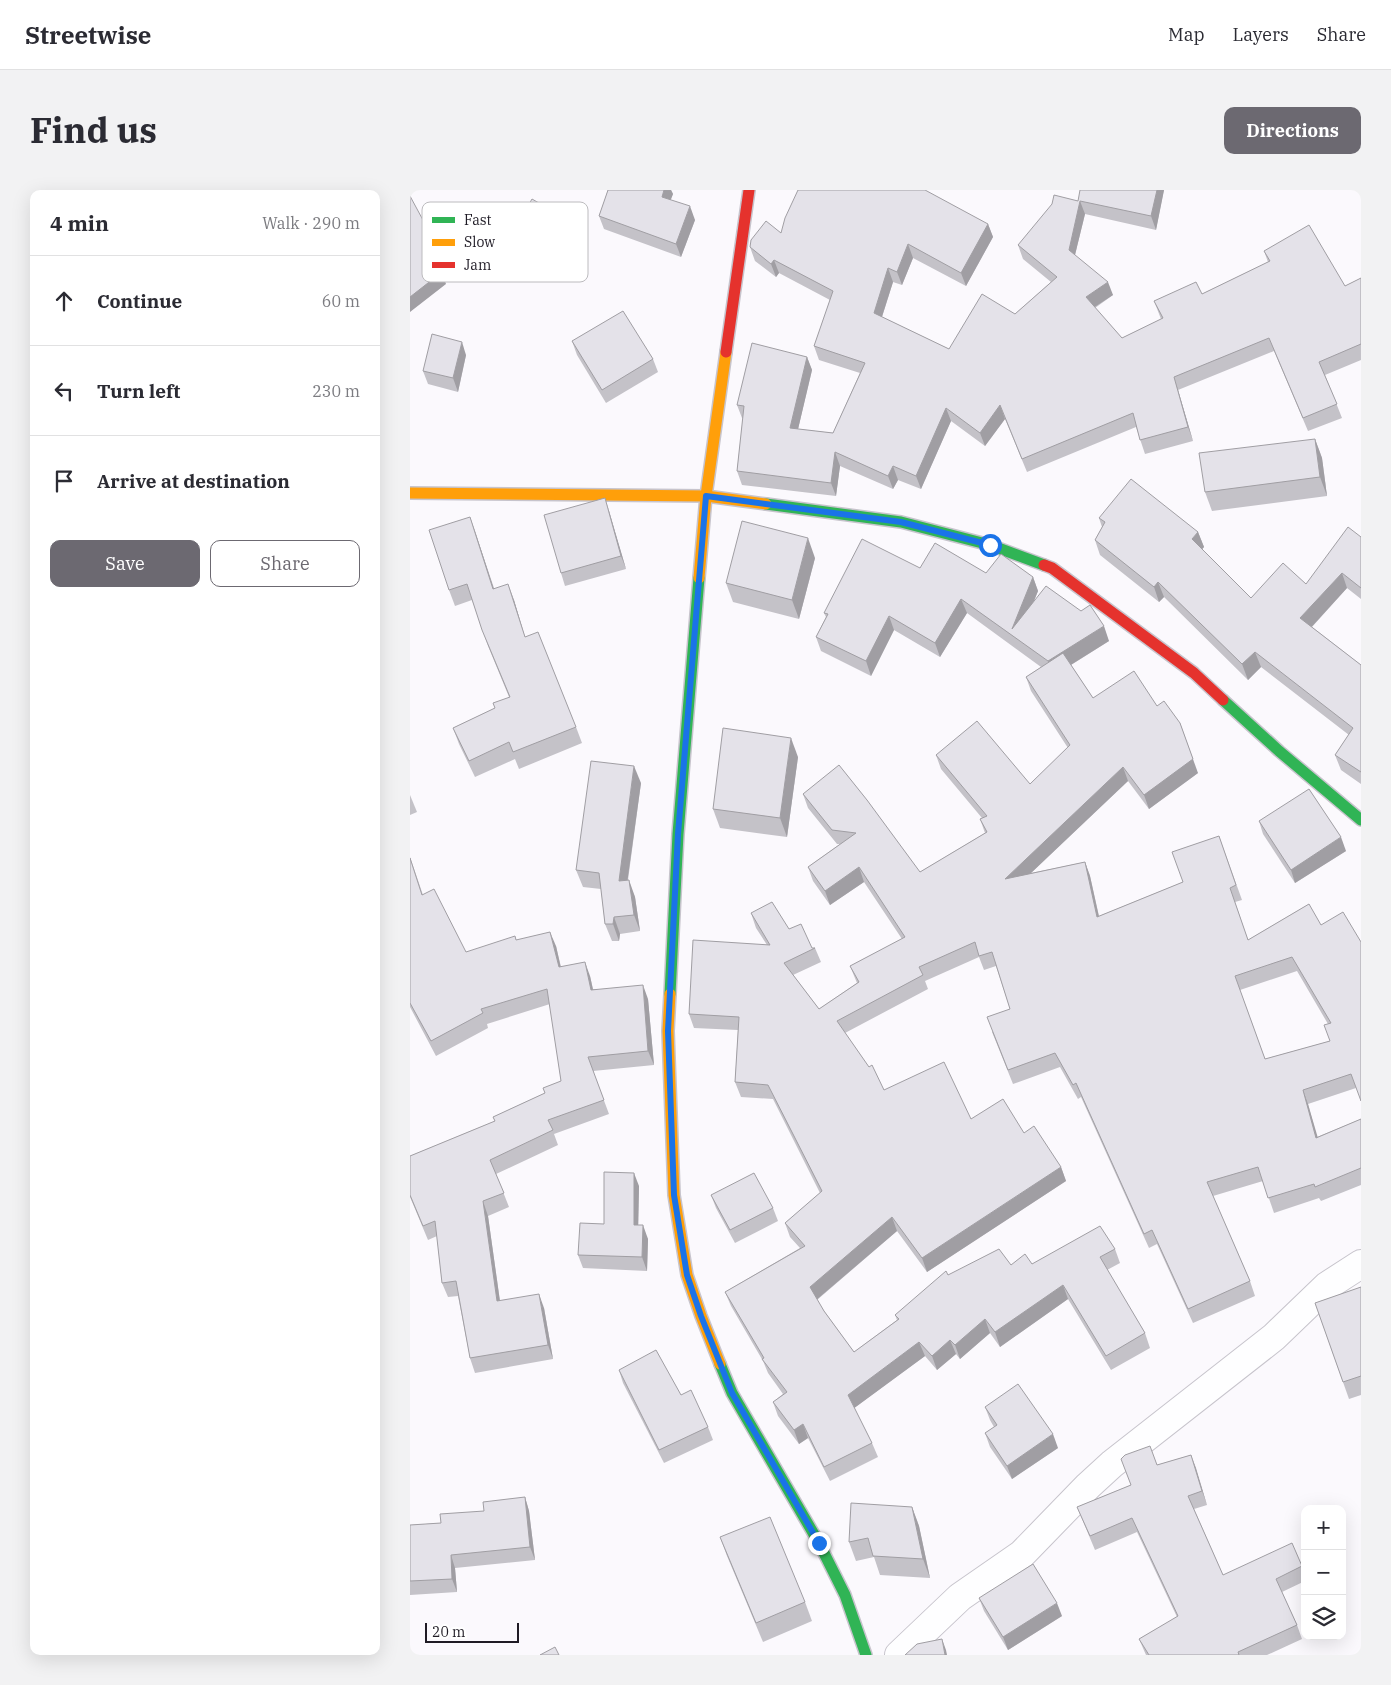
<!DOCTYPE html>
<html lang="en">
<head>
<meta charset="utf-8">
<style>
	:root { --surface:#fff; --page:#f2f2f3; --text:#2b2b33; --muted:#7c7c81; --line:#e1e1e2; --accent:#6c6971 }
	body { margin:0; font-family:"IBM Plex Serif",serif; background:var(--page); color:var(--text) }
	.controls { position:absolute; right:15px; bottom:15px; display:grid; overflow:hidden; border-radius:10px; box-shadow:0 5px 20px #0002 }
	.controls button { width:45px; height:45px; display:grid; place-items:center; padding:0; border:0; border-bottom:1px solid var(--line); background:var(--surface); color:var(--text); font:25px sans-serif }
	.scale { position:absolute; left:15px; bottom:12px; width:94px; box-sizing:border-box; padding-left:5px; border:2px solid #1f1b25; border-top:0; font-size:14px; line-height:18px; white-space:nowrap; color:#1f1b25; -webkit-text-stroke:4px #fff; paint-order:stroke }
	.stop { position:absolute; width:15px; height:15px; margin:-11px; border:4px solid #1a73e8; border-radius:50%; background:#fff }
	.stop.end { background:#1a73e8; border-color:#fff; box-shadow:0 1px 5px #0008 }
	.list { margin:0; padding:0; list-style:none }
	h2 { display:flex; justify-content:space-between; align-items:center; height:65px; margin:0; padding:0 20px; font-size:21px }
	h2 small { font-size:16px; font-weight:400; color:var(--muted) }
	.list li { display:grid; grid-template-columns:32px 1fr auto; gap:15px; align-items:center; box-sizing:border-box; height:90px; padding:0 20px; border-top:1px solid var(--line) }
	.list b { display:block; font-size:19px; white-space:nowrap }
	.list em { font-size:16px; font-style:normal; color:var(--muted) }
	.actions { display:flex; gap:10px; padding:15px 20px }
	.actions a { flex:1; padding:11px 0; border:1px solid var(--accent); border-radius:10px; text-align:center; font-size:18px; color:var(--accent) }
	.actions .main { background:var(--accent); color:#fff }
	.icon { flex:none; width:28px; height:28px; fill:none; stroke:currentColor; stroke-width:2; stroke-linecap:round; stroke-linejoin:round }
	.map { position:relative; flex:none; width:951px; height:1465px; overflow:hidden; border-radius:10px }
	header { display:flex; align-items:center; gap:30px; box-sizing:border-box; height:70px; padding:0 25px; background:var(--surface); border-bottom:1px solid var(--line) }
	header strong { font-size:24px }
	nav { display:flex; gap:28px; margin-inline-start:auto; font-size:18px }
	.intro { display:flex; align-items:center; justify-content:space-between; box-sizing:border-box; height:120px; padding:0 30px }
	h1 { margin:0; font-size:35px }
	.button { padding:12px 22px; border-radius:10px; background:var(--accent); color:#fff; font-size:18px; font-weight:700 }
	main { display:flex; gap:30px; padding:0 30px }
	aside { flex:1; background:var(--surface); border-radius:10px; box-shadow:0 5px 20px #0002 }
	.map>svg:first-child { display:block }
</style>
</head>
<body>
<header>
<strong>Streetwise</strong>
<nav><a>Map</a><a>Layers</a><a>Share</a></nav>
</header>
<div class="intro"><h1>Find us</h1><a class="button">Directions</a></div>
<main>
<aside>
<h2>4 min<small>Walk · 290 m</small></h2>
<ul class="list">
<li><svg class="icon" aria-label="ahead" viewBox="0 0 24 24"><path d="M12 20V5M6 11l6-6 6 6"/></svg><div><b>Continue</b></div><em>60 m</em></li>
<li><svg class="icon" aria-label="left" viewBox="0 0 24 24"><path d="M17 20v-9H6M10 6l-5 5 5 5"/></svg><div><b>Turn left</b></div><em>230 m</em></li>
<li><svg class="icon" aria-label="arrive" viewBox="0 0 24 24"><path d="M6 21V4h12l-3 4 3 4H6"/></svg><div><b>Arrive at destination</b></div></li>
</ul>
<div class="actions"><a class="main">Save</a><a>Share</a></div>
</aside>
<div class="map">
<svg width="951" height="1465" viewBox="0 0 951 1465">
	<rect width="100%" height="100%" fill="#fbf9fd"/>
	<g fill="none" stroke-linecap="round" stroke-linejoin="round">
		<defs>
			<path id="street" d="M489,1465l61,-58 62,-43 66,-68 24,-22 162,-127 53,-51 34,-22"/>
			<g id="fast">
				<path d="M356,314l135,18 89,23 54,20"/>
				<path d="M813,510l56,51 82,69"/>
				<path d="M260,804l8,-160 21,-256"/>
				<path d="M310,1174l12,29 87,150 26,52 21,60"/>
			</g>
			<g id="slow">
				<path d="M0,303l296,3 60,8"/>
				<path d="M289,388l7,-82 20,-144"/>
				<path d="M260,804l-2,37 6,164 13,80 14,41 19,48"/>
			</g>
			<g id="jam">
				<path d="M316,162l23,-162"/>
				<path d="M634,375l8,3 142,105 29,27"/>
			</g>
		</defs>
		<use href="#street" stroke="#c7c4cc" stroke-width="30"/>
		<use href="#fast" stroke="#c7c4cc" stroke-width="14"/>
		<use href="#slow" stroke="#c7c4cc" stroke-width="14"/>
		<use href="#jam" stroke="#c7c4cc" stroke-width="14"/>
		<use href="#street" stroke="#fefeff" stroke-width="28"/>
		<use href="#fast" stroke="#30b455" stroke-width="11"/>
		<use href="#slow" stroke="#ff9f0a" stroke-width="11"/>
		<use href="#jam" stroke="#e5322d" stroke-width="11"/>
	</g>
	<g fill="#c4c2c8" fill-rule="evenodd">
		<path d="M198,0h63l2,4 -3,6 25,20 -14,37 -77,-28 -5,-13z"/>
		<path d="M754,0l-8,40 -71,-16 -10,41 38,40 -18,13 27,30 39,-19 -7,-18 48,-7 66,-32 -4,-11 81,35 16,-8v82l-36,15 17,43 -34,13 -34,-80 -96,39 15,51 -48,13 -9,-27 -109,45 -22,-53 -20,27 -34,-25 -30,68 -23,-9 -5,9 -53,-23 -4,30 -94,-11 -5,-14 6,-53h-1l-5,-13 70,-48 5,13 -14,59 35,4 27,-60 -41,-13 -5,-14 16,-46 -51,-27 -3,4 -21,-16 -5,-14 31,-14 207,-9 5,13 -27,49 -53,-28 -11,27 -9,-3 -11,35 67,32 66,-35 36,-32 -28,-23 -5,-14 60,-44z"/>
		<path d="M171,49l-26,43 -44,-26 -5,-13z"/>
		<path d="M162,151l81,18 5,13 -52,31 -29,-48z"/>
		<path d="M56,165l-8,37 -30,-8 -5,-13z"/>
		<path d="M905,249l7,19 5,38 -115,15 -7,-19z"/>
		<path d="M199,321l17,58 -61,17 -4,-13z"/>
		<path d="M60,327l24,71 20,12 11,37 51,90 6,16 -63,26 -4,-10 -40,18 -16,-33 -6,-16 42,-20 14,-11 -21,-51 -16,-46 -17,6 -6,-16z"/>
		<path d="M689,328l99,14 6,15 -2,2 49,49 55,-14 55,-47v62l-14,-11 -35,39 49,38v119l-20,-14 -6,-15 14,-20 -88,-68 -13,13 -84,-83 -5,5 -59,-47 -5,-15 7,-13z"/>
		<path d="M405,368l-16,61 -66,-17 -7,-19z"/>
		<path d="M510,378l113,9 5,14 -4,10 75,40 -38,24 22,33 105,75 -49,36 -21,-28 -97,92 54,-11 5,14 9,40 84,-34 36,-46 23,64 -7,2 13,38 61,-36 47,184 -48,16 9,33 44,-18v66l-40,16 -2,-3 -45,15 -11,-32 -50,15 37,85 5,15 -62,27 -36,-79 -8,4 -68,-151 -3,2 -18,-32 -47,17 -21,-52 18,-23 -14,-43 -12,4 -5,-13 -54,24 3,8 -83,44 39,57 87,29 53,14 37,34 5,14 -139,91 -30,-41 -80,69 7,11 30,41 43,-32 -2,-5 53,-40 63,-10 21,-1 83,-15 5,14 -13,7 38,63 5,15 -39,22 -43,-71 -68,48 -10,-14 -30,26 -4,-5 -19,16 -12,-14 -71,52 18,35 6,14 -48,24 -22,-43 -9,6 -21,-28 -5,-14 10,-8 -15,-21 -5,-12 -32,-55 -6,-14 75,-44 -10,-11 -5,-14 35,-30 -47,-94 -32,-2 -6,-15 3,-52 -44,-2 -5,-14 78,-69 -11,-17 -5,-15 38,16 23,19h3l6,14 -28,13 26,34 38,-26 -7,-17 52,-27 -38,-57 -34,23 -17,-24 -5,-14 32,-23h-3l-29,-36 -5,-14 117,78 65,-39 -5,-14 2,-1 -41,-49 -5,-14 94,29 38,-36 -37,-57 -5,-14 15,-10 -74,-54 -27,44 -46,-27 -23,46 -50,-25 -5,-14 10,-20 -2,-4zM887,781l31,53 2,17 -65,18 -25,-69z"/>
		<path d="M388,567l-11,80 -67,-9 -7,-19z"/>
		<path d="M231,593l-13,97 7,17 5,34 -20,3 -1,7h-7l-7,-17 -4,-35 -18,-2 -7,-17z"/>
		<path d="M0,605l7,17 -7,3z"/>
		<path d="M849,631l87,30 -51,32 -32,-49z"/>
		<path d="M0,667l13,38 43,57 50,-12 40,6 5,21 29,9 3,13 55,10 6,66 -61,6 16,43 -55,20 4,11 -62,29 13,33 -21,9 12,85 44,7 9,51 -78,14 -5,-15 -12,-62 -10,1 -6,-14 -5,-47 -9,4 -18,-43v-41l85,-35 -2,-4 52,-24 16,-12 -11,-77 -63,20 1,4 -52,28 -26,-49z"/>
		<path d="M229,996l-1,39 10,14 -1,32 -64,-3 -5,-13 26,-31z"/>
		<path d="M301,1005l62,13 5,13 -43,22 -19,-35z"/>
		<path d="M951,1097v108l-12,4 -34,-96z"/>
		<path d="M209,1180l62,25 27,32 5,13 -49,23 -41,-80z"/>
		<path d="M575,1217l73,41 -46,31 -22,-32 -5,-14 9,-6 -4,-7z"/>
		<path d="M781,1265l16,50 -13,4 29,66 79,-9 3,7v8l-23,11 15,33 5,14 -35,16h-121l-7,-16 38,-22 -40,-85 -42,18 -18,-43 54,-22 26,-20z"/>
		<path d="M115,1307l4,14 6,49 -80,8 2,24 -47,3v-70l31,-2 43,-12z"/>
		<path d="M502,1317l7,19 11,52 -50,-3 -6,-18 -18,4 -7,-19z"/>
		<path d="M310,1347l85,65 7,19 -49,21 -36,-86z"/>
		<path d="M569,1408l83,18 -54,34 -24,-39z"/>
	</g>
	<g fill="#a09ea3">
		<path d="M254,0h7l2,4 -6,16 -5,-13z"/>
		<path d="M747,0h7l-8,40 -5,-14z"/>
		<path d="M670,11l5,13 -12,49 -4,-13z"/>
		<path d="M280,16l5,14 -14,37 -5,-13z"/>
		<path d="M578,34l5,13 -27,49 -5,-13z"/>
		<path d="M167,35l4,14 -26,43 -5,-13z"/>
		<path d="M498,54l5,14 -11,27 -5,-13z"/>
		<path d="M34,69l4,12 -5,4 3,9 -36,28v-15l26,-33z"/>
		<path d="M364,70l5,13 -3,4 -5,-13z"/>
		<path d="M478,78l5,14 -14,44 -5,-13z"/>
		<path d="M698,92l5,13 -23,15 -4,-13z"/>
		<path d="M52,152l4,13 -8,37 -5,-14z"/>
		<path d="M397,167l5,13 -17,72 -5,-14z"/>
		<path d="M764,187l4,13 15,51 -5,-14z"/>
		<path d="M590,215l5,14 -20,27 -5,-13z"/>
		<path d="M536,218l5,13 -30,68 -5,-13z"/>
		<path d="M905,249l7,19 5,38 -7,-19z"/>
		<path d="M425,262l5,14 -4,30 -5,-13z"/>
		<path d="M483,276l5,14 -5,9 -5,-13z"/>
		<path d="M195,308l4,13 17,58 -5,-13z"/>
		<path d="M60,327l6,17 23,71 -6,-16z"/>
		<path d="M788,342l6,15 -6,7 -6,-15z"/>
		<path d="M398,348l7,20 -16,61 -7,-19z"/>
		<path d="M932,383l5,15 -41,45 -6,-15z"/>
		<path d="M623,387l5,14 -20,49 -6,-11z"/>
		<path d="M748,392l6,15 -5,5 -5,-15z"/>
		<path d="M98,394l6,16 16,54 -5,-17z"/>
		<path d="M551,409l6,14 -27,44 -5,-14z"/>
		<path d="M479,426l5,14 -23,46 -5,-15z"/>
		<path d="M694,436l5,15 -56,35 -5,-15z"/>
		<path d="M845,462l6,15 -13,13 -6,-16z"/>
		<path d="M770,533l18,50 -49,36 -5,-14z"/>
		<path d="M381,548l7,19 -11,80 -7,-19z"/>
		<path d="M224,576l7,17 -16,115 -6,-17z"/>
		<path d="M713,577l5,14 -118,112 -5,-14z"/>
		<path d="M931,647l5,14 -51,32 -4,-13z"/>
		<path d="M675,672l5,14 12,55 -5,-14z"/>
		<path d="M449,677l5,15 -34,23 -5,-14z"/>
		<path d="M219,690l6,17 5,34 -6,-16z"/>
		<path d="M204,727l6,17 -1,7 -6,-17z"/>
		<path d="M140,742l6,14 8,36 -5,-15z"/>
		<path d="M175,772l5,14 6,28 -5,-14z"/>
		<path d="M233,795l5,14 6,66 -6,-14z"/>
		<path d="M893,900l5,14 14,48 -6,-14z"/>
		<path d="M651,977l5,14 -139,91 -5,-14z"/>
		<path d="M224,983l5,13 -1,52 -4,-13z"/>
		<path d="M73,1011l5,15 14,100 -5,-15z"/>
		<path d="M482,1027l5,14 -82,70 -5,-14z"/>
		<path d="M233,1035l5,14 -1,32 -5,-14z"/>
		<path d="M653,1095l5,14 -68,48 -5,-15z"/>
		<path d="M129,1104l5,14 9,51 -5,-14z"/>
		<path d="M575,1129l5,14 -30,26 -5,-14z"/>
		<path d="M540,1150l6,14 -19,16 -5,-14z"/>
		<path d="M509,1152l6,14 -72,53 -5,-14z"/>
		<path d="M393,1234l5,14 -9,6 -5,-14z"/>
		<path d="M643,1244l5,14 -46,31 -5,-13z"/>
		<path d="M781,1265l5,13 11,37 -5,-14z"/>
		<path d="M115,1307l4,14 6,49 -5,-13z"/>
		<path d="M502,1317l7,19 11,52 -7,-19z"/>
		<path d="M41,1365l4,13 2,24 -5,-13z"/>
		<path d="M647,1413l5,13 -54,34 -5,-13z"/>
		<path d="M532,1449l4,11 1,5h-2z"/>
	</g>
	<g fill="#e4e2e9" stroke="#a09ea3" fill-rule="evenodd">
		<path d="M198,0h56l-2,7 28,9 -14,38 -77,-28z"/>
		<path d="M388,0h127l63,34 -27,49 -53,-29 -11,28 -9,-4 -14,45 75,36 33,-55 33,20 42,-37 -39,-32 34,-41 2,-9 24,6 2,-11h77l-6,26 -71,-15 -11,49 39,32 -22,15 36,41 41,-20 -9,-17 42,-19 6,12 68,-33 -6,-10 45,-26 36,61 16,-8v66l-42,18 18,42 -34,14 -34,-80 -95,39 14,50 -48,13 -7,-27 -111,46 -22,-54 -20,28 -34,-25 -30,68 -23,-10 -5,10 -53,-24 -4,31 -94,-12 7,-65 -7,-1 15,-62 55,14 -17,71 43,5 32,-70 -51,-17 19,-55 -59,-31 -3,4 -21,-17 1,-7 15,-19 15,12 4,-15z"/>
		<path d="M0,6l34,63 -8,5 6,8 -32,25z"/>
		<path d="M122,9l45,26 -27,44 -44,-26z"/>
		<path d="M213,121l30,48 -51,31 -30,-49z"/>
		<path d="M22,144l30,8 -9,36 -30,-7z"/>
		<path d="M905,249l5,38 -115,15 -6,-39z"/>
		<path d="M721,289l67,53 -6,7 59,59 32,-35 23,21 42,-57 13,10v51l-19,-15 -42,45 61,47v107l-26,-17 18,-27 -98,-76 -13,12 -84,-82 -4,5 -59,-47 10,-18 -6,-4z"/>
		<path d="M195,308l16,58 -60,17 -17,-58z"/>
		<path d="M60,327l23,72 15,-5 17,53 13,-5 38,95 -63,25 -4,-10 -40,19 -16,-33 42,-20 -2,-5 17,-6 -28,-67 -15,-46 -18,6 -20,-60z"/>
		<path d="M332,331l66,17 -16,62 -66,-17z"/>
		<path d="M452,349l58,29 15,-25 51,30 15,-19 32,23 -21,52 34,-43 35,25 9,-6 14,21 -56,35 -87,-62 -26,44 -46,-27 -23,45 -50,-24 12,-23 -4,-1z"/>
		<path d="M653,463l30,45 41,-27 23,35 7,-5 16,22 13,36 -49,36 -21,-28 -118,112 80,-17 12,55 86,-35 -11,-30 47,-16 17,49 -6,3 18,52 61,-36 12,21 22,-13 18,30v159l-10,-27 -48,16 13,48 45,-19v49l-46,19 -1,-3 -46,14 -10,-31 -51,15 43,99 -62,28 -36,-79 -8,4 -68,-151 -3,2 -18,-32 -47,17 -21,-53 23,-8 -18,-57 -13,4 -4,-14 -56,25 4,8 -86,46 32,46 3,-2 12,25 60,-28 27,57 32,-20 21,34 10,-7 27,41 -139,91 -30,-41 -82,70 14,24 30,41 45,-33 -4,-4 51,-44 2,4 51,-26 12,16 14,-11 7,10 68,-38 15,23 -15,8 45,76 -39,23 -43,-71 -68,47 -10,-13 -30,26 -5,-5 -18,16 -13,-14 -71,53 24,48 -48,24 -21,-43 -9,6 -21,-28 14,-10 -25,-33 2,-1 -39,-66 80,-46 -20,-23 37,-32 -54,-106 -33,-3 4,-65 -50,-3 4,-74 77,5 -19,-32 21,-11 17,27 12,-5 11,24h3l-31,15 35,46 40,-27 -9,-16 55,-29 -46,-70 -34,24 -17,-24 48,-34 -24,-3 -29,-36 36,-29 28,35 53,72 67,-40 -7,-13 7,-3 -51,-61 41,-34 53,63 40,-39 -44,-68zM882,767l39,66 -7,2 6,16 -65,18 -30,-83z"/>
		<path d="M313,538l68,10 -11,80 -67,-9z"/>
		<path d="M181,571l43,5 -15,115 10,-1 5,35 -20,2 -1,7h-8l-6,-51 -23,-3z"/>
		<path d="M899,599l32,48 -50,33 -32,-49z"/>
		<path d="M0,668l12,37 12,-6 32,63 49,-16 1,4 34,-8 9,35 26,-5 6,28 52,-5 5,66 -60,6 16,43 -56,20 5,10 -63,30 14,33 -21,8 14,100 42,-7 9,51 -78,13 -14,-77 -14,2 -7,-62 -12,5 -13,-31v-39l85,-35 -2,-4 52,-24 -2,-5 18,-7 -14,-92 -66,20 2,4 -52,28 -21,-38z"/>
		<path d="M194,982l30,1v52h9l-1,32 -64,-2 2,-32 24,1z"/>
		<path d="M344,983l19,35 -43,22 -19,-35z"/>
		<path d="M951,1097v89l-18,6 -28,-79z"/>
		<path d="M246,1160l25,45 10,-5 17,37 -49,23 -40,-80z"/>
		<path d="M608,1194l35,50 -46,32 -22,-33 12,-8 -12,-18z"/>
		<path d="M740,1256l7,19 34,-10 11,36 -14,5 35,79 69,-32 10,23 -26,13 21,46 -59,27 1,3h-90l-10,-16 39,-23 -46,-98 -42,18 -13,-29 54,-22 -10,-26 4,-4z"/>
		<path d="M115,1307l5,50 -79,8 1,24 -42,2v-56l31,-2 -1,-9 44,-3 -1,-9z"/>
		<path d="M441,1313l61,4 11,52 -50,-3 -5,-18 -19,4z"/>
		<path d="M360,1327l35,85 -49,21 -36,-86z"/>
		<path d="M623,1374l24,39 -54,34 -24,-39z"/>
		<path d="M532,1449l3,16h-40l12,-11z"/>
		<path d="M145,1457l4,8h-19z"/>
	</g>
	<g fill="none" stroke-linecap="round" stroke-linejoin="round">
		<path stroke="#1a73e8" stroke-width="6" d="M409,1353l-87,-150 -31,-77 -14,-41 -13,-80 -6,-164 10,-197 28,-338 195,26 89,23"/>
	</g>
	<rect x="12" y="12" width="166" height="80" rx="8" fill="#fff" stroke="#bcbbbe" stroke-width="1"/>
	<rect x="22" y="27" width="23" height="6" fill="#30b455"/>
	<rect x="22" y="49" width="23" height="7" fill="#ff9f0a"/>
	<rect x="22" y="72" width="23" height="6" fill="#e5322d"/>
	<g font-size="14" fill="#1f1b25">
		<text x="54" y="35">Fast</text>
		<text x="54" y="57">Slow</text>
		<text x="54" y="80">Jam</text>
	</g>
</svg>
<div class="controls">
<button>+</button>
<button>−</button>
<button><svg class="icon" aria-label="layers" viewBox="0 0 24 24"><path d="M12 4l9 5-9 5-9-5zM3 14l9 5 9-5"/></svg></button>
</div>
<div class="scale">20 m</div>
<div class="stop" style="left:580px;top:355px"></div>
<div class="stop end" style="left:409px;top:1353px"></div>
</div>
</main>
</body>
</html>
